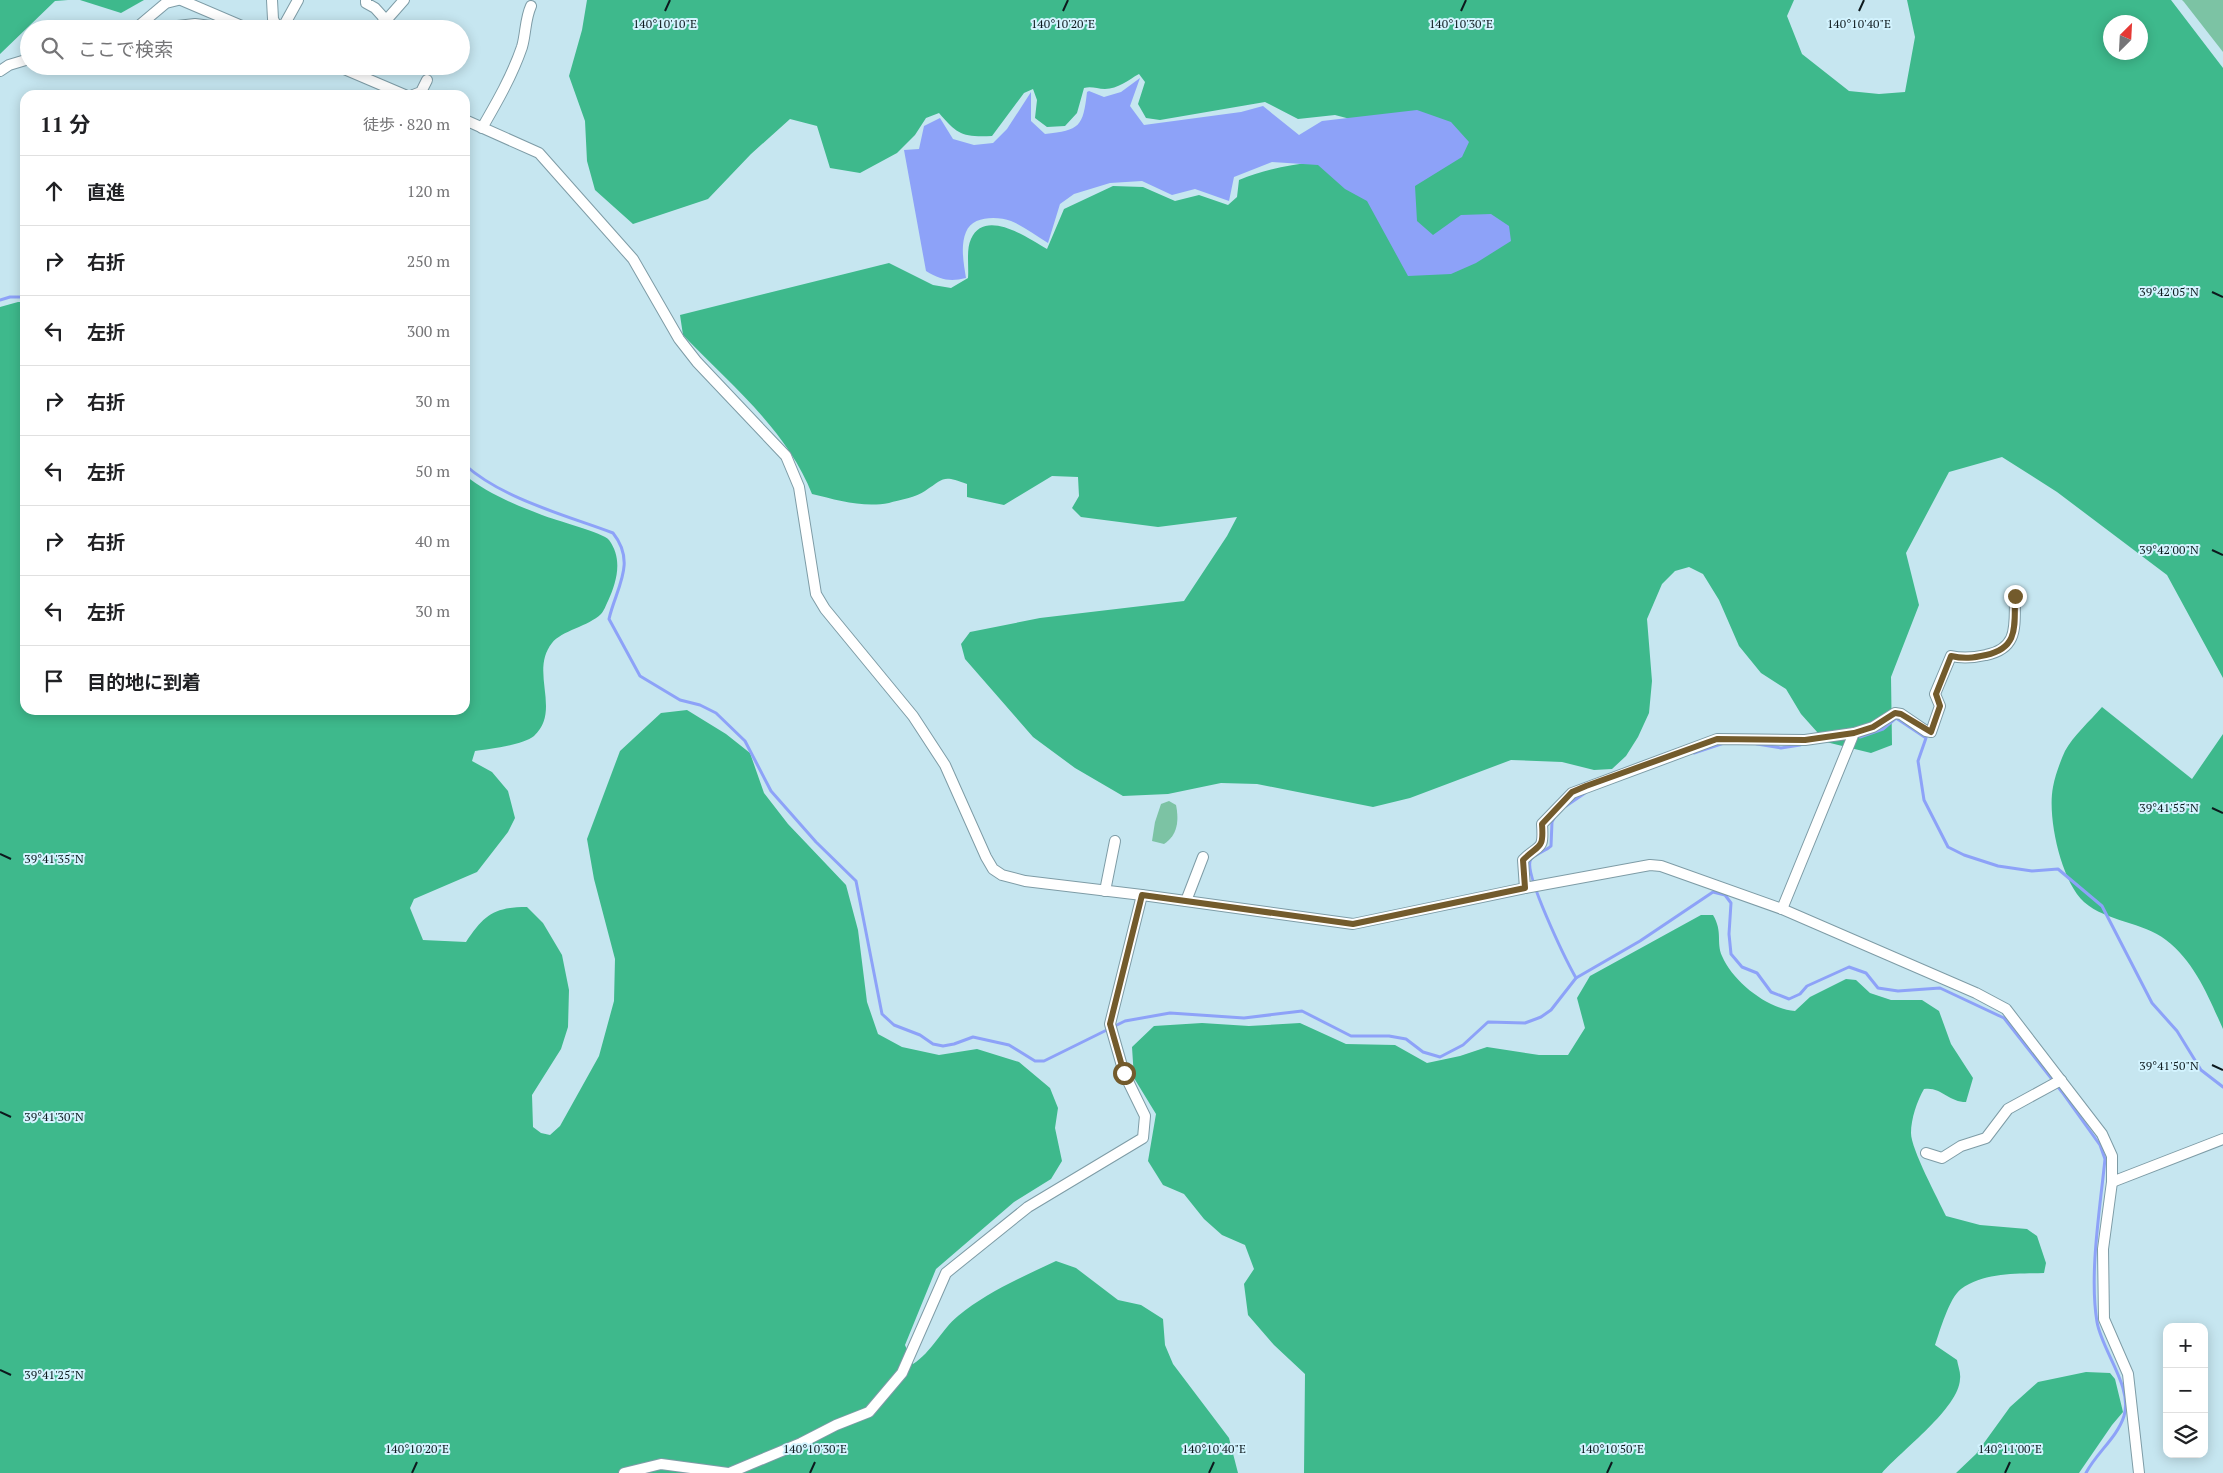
<!DOCTYPE html>
<html lang="ja">
<head>
<meta charset="utf-8">
<style>
	:root { --surface:#fff; --page:#f6f6f6; --text:#202124; --muted:#757577; --line:#e0e0e0 }
	body { margin:0; font-family:"PT Serif","Noto Sans JP",serif; background:var(--page); color:var(--text) }
	.controls { position:absolute; right:15px; bottom:15px; display:grid; overflow:hidden; border-radius:10px; box-shadow:0 2px 12px #0003 }
	.controls button { width:45px; height:45px; display:grid; place-items:center; padding:0; border:0; border-bottom:1px solid var(--line); background:var(--surface); color:var(--text); font:25px sans-serif }
	.compass { position:absolute; left:2103px; top:15px; width:45px; height:45px; border-radius:50%; background:var(--surface); box-shadow:0 2px 12px #0003; rotate:24deg }
	.stop { position:absolute; width:15px; height:15px; margin:-11px; border:4px solid #735b2c; border-radius:50%; background:#fff }
	.stop.end { background:#735b2c; border-color:#fff; box-shadow:0 1px 5px #0008 }
	.list { margin:0; padding:0; list-style:none }
	h2 { display:flex; justify-content:space-between; align-items:center; height:65px; margin:0; padding:0 20px; font-size:21px }
	h2 small { font-size:16px; font-weight:400; color:var(--muted) }
	.list li { display:grid; grid-template-columns:32px 1fr auto; gap:15px; align-items:center; box-sizing:border-box; height:70px; padding:0 20px; border-top:1px solid var(--line) }
	.list b { display:block; font-size:19px; white-space:nowrap }
	.list em { font-size:16px; font-style:normal; color:var(--muted) }
	.icon { flex:none; width:28px; height:28px; fill:none; stroke:currentColor; stroke-width:2; stroke-linecap:round; stroke-linejoin:round }
	.map { position:relative; flex:none; width:2223px; height:1473px; overflow:hidden }
	.search { position:absolute; background:var(--surface); box-shadow:0 2px 12px #0003; left:20px; top:20px; width:450px; height:55px; display:flex; align-items:center; gap:12px; box-sizing:border-box; padding:0 18px; border-radius:28px; color:var(--muted); font-size:19px }
	.panel { position:absolute; background:var(--surface); box-shadow:0 2px 12px #0003; left:20px; top:90px; width:450px; height:625px; border-radius:15px }
	.map>svg:first-child { display:block }
</style>
</head>
<body>
<div class="map">
<svg width="2223" height="1473" viewBox="0 0 2223 1473">
	<rect width="100%" height="100%" fill="#c6e6f0"/>
	<g fill="#7cc3a4">
		<path d="M2182,0h41v52l-39,-50z"/>
		<path d="M1169,801l7,4c3,15 2,30 -12,39l-12,-3 3,-19 6,-18z"/>
	</g>
	<g fill="#3eb98c" fill-rule="evenodd">
		<path d="M0,0h68l-13,1 -55,53z"/>
		<path d="M80,0h64l-23,13z"/>
		<path d="M587,0h1207l-7,16 15,38 47,37 30,3 26,-2 10,-55 -8,-37h264l52,68v610l-56,-103 -110,-83 -55,-35 -53,15 -43,81 13,52 -28,72 1,68 -21,8 -45,-11 -25,-28 -15,-25 -25,-16 -22,-27 -20,-46 -16,-26 -14,-7 -14,4 -13,13 -15,35 5,62 -3,32 -11,24 -12,19 -14,13 -18,1 -32,-8 -51,-2 -101,38 -37,9 -116,-23 -36,-1 -53,11 -45,2 -48,-28 -42,-31 -68,-78 -4,-15 9,-12 70,-14 144,-17 43,-65 10,-19 -79,10 -77,-10 -9,-9 7,-12 -1,-19 -26,-1 -48,29 -37,-8v-13c-25,-9 -22,-6 -42,7 -8,6 -26,9 -36,12 -26,5 -52,-3 -77,-9 -25,-64 -82,-110 -129,-159l-3,-20 209,-52 44,22 18,3 17,-10c1,-11 -2,-29 3,-39 14,-31 57,-1 76,10l17,-40 49,-23 30,1 32,14 24,-6 29,10 9,-8 2,-17c37,-16 79,-18 119,-24l15,-31 -38,-10 -37,4 -33,-17 -105,18 -14,-2 -8,-14 7,-22 -6,-8c-11,6 -21,15 -34,15 -8,0 -13,-3 -21,-1l-7,25 -12,13 -18,1 -12,-9 2,-18 -4,-11 -9,4 -32,43c-30,1 -34,-1 -53,-23l-13,5 -11,17 -18,18 -37,20 -30,-5 -13,-42 -27,-7 -39,35 -43,45 -75,25 -38,-34 -8,-29 -2,-40 -16,-45 13,-46zM2110,22h30v30h-30z"/>
		<path d="M18,302h7v408h440v-235c21,18 51,30 77,40 12,5 62,18 67,25 14,19 8,41 -1,61 -2,4 -4,10 -7,13 -12,12 -40,17 -49,29 -23,29 10,67 -18,93 -11,9 -45,13 -59,15l-3,10 20,11 16,19 7,27 -7,14 -31,40 -63,27 -4,9 13,32 43,2c18,-27 28,-35 61,-35l16,16 19,32 7,35 -1,37 -7,22 -29,46 1,32 8,6 9,2 10,-9 39,-70 15,-55 1,-42 -21,-80 -7,-40 33,-88 41,-38 26,-3 39,24 24,19 14,40 24,31 58,61 12,45 9,72 11,32 24,13 37,8 38,-6 42,13 31,26 8,20 -3,20 7,33 -11,18 -37,23 -78,67 -31,76 8,19c19,-12 28,-34 45,-48 29,-24 64,-39 98,-55l20,7 42,32 23,5 22,14 2,26 8,19 56,74 9,35h-1238v-1166z"/>
		<path d="M2102,707l90,72 31,-45v295c-14,-31 -28,-67 -57,-89 -23,-18 -59,-18 -82,-38 -23,-21 -37,-85 -31,-115 2,-11 7,-25 12,-36 8,-15 25,-30 37,-44z"/>
		<path d="M1701,915h12c10,17 3,27 9,41 11,26 46,53 73,55l15,-14 36,-18 10,1 14,13 21,7h31l17,11 12,33 22,34 -7,24c-17,0 -26,-16 -42,-13 -7,12 -13,30 -13,44 0,16 27,66 35,83l34,9 47,4 10,7 9,27 -2,10c-28,1 -59,-1 -83,16 -12,9 -21,42 -26,56l22,15c1,6 4,13 3,19 -1,29 -58,71 -78,94h-578l1,-99 -31,-29 -26,-30 -4,-31 10,-15 -9,-24 -23,-10 -18,-16 -20,-25 -21,-9 -15,-24 8,-47 -22,-36 -2,-31 22,-21 48,-3 47,3 51,-3 46,21 49,1 32,18 33,-7 27,-9 52,8h29l17,-27 -8,-30 13,-22z"/>
		<path d="M2086,1372l24,1 5,6 8,33 -11,13 -33,48h-123l20,-19 34,-47 28,-25z"/>
	</g>
	<path fill="#8da2f8" d="M1140,78l-10,28 14,19 97,-13 22,-6 36,29 23,-14 95,-11 34,12 18,20 -7,15 -47,29 2,35 16,14 28,-20 30,-1 18,12 2,15 -35,22 -25,11 -43,2 -41,-75 -22,-12 -27,-24 -46,-3 -38,15 -5,24 -34,-12 -23,6 -30,-14 -32,2 -36,11 -14,10 -12,39c-12,-7 -25,-17 -37,-22 -14,-5 -39,-5 -45,11 -6,14 -2,33 0,46 -16,4 -25,2 -40,-7l-22,-121 15,-1 5,-23 16,-8 13,21 21,6 19,-2 14,-14 24,-37v29l14,13c35,-4 38,-7 42,-42l2,-1 15,6 17,-5z"/>
	<g fill="none" stroke-linecap="round" stroke-linejoin="round">
		<g stroke="#8da2f8" stroke-width="3">
			<path d="M0,300l10,-3h15"/>
			<path d="M465,465c38,34 100,50 148,68 24,30 3,55 -4,86l31,57 40,24 20,5 16,8 29,28 26,50 45,51 40,39 26,133 12,11 26,10 13,9 10,2 11,-2 19,-7 36,8 26,16h9l81,-40 45,-8 74,5 58,-7 49,25h38l17,3 17,13 17,5 23,-12 25,-23 37,1 16,-6 10,-7 25,-32 64,-37 73,-49 12,3 6,8 -2,31 2,20 11,13 15,6 14,19 18,7 11,-5 7,-8 42,-19 17,6 12,15 20,3 42,-3 64,30 58,74 38,53 5,14c-5,50 -16,115 -8,163 5,29 36,65 27,94 -7,22 -28,37 -38,57"/>
			<path d="M1860,737l23,-8 13,-11 30,20 -8,23 6,39 24,47 16,8 34,11 34,5 26,-2 44,37 50,97 25,28 24,39 22,17"/>
			<path d="M1757,744l24,4 19,-3"/>
			<path d="M1694,753l30,-10"/>
			<path d="M1566,806l19,-13"/>
			<path d="M1554,818l-2,4 -1,24c-5,5 -16,8 -20,13 -9,12 36,103 45,119"/>
		</g>
		<defs>
			<g id="street">
				<path d="M181,0l68,29"/>
				<path d="M272,0l1,19 5,10"/>
				<path d="M366,0v3l9,5 9,10 -3,11"/>
				<path d="M382,25l22,-25"/>
				<path d="M135,29l31,-26 12,-3"/>
				<path d="M151,29l44,-5 39,5"/>
				<path d="M282,29l16,-29"/>
				<path d="M337,66l68,29"/>
				<path d="M0,71l9,-6 20,-6"/>
				<path d="M413,95l8,-3 6,-12"/>
				<path d="M465,120l74,33 94,106 46,80 18,23 89,94 13,31 17,107 9,15 88,107 32,49 41,92 7,12 9,6 23,6 117,14 211,29 172,-36 125,-23 11,1 121,43 194,84 30,16 96,125 10,22v26l-9,67 1,70 24,55 11,99"/>
				<path d="M482,128c15,-26 30,-52 40,-81 4,-14 3,-28 9,-41"/>
				<path d="M1525,888l-2,-28c17,-17 21,-8 19,-36l30,-31 145,-54 88,1 49,-7"/>
				<path d="M1105,891l10,-50"/>
				<path d="M1186,901l17,-44"/>
				<path d="M1782,909l72,-176 19,-6 22,-14 6,1 25,17 5,1 9,-26 -5,-12 16,-38c12,3 22,2 35,-1 34,-7 28,-31 29,-59"/>
				<path d="M1926,1153l16,5 19,-12 25,-8 22,-29 53,-29"/>
				<path d="M2112,1182l111,-43"/>
				<path d="M624,1473l37,-9 67,9"/>
				<path d="M729,1473l72,-30 35,-18 33,-13 33,-39 44,-100 82,-66 115,-69 2,-22 -21,-43 -14,-49 32,-129"/>
			</g>
		</defs>
		<use href="#street" stroke="#7e9ca6" stroke-width="12"/>
		<use href="#street" stroke="#fff" stroke-width="10"/>
	</g>
	<g fill="none" stroke-linecap="round" stroke-linejoin="round">
		<path stroke="#735b2c" stroke-width="6" d="M1124,1073l-14,-49 32,-129 211,29 172,-36 -2,-28c16,-16 21,-10 19,-36l30,-32 14,-6 131,-47 88,1 49,-7 19,-6 22,-14 6,1 30,18 9,-26 -4,-12 15,-38c13,3 22,2 35,-1 34,-7 28,-31 29,-59"/>
	</g>
	<path fill="none" stroke="#0d191d" stroke-width="2" d="M665,11l5,-11M1063,11l5,-11M1461,11l5,-11M1859,11l5,-11M2212,292l11,5M2212,550l11,5M2212,808l11,5M0,854l11,5M2212,1065l11,5M0,1112l11,5M0,1370l11,5M412,1473l5,-11M810,1473l5,-11M1209,1473l5,-11M1607,1473l5,-11M2005,1473l5,-11"/>
	<g font-size="12" text-anchor="middle" fill="#0d191d" stroke="#d3f3fe" stroke-width="4" stroke-linejoin="round" paint-order="stroke">
		<text x="665" y="28">140°10'10"E</text>
		<text x="1063" y="28">140°10'20"E</text>
		<text x="1461" y="28">140°10'30"E</text>
		<text x="1859" y="28">140°10'40"E</text>
		<text x="2169" y="296">39°42'05"N</text>
		<text x="2169" y="554">39°42'00"N</text>
		<text x="2169" y="812">39°41'55"N</text>
		<text x="54" y="863">39°41'35"N</text>
		<text x="2169" y="1070">39°41'50"N</text>
		<text x="54" y="1121">39°41'30"N</text>
		<text x="54" y="1379">39°41'25"N</text>
		<text x="417" y="1453">140°10'20"E</text>
		<text x="815" y="1453">140°10'30"E</text>
		<text x="1214" y="1453">140°10'40"E</text>
		<text x="1612" y="1453">140°10'50"E</text>
		<text x="2010" y="1453">140°11'00"E</text>
	</g>
</svg>
<div class="controls">
<button>+</button>
<button>−</button>
<button><svg class="icon" aria-label="layers" viewBox="0 0 24 24"><path d="M12 4l9 5-9 5-9-5zM3 14l9 5 9-5"/></svg></button>
</div>
<svg class="compass" viewBox="-18 -18 36 36"><path d="M0-13l5 13h-10z" fill="#e53935"/><path d="M0 13l5-13h-10z" fill="#757577"/></svg>
<div class="stop" style="left:1124px;top:1073px"></div>
<div class="stop end" style="left:2015px;top:596px"></div>
<div class="search"><svg class="icon" aria-label="search" viewBox="0 0 24 24"><circle cx="10" cy="10" r="6"/><path d="M15 15l6 6"/></svg>ここで検索</div>
<section class="panel">
<h2>11 分<small>徒歩 · 820 m</small></h2>
<ul class="list">
<li><svg class="icon" aria-label="ahead" viewBox="0 0 24 24"><path d="M12 20V5M6 11l6-6 6 6"/></svg><div><b>直進</b></div><em>120 m</em></li>
<li><svg class="icon" aria-label="right" viewBox="0 0 24 24"><path d="M7 20v-9h11M14 6l5 5-5 5"/></svg><div><b>右折</b></div><em>250 m</em></li>
<li><svg class="icon" aria-label="left" viewBox="0 0 24 24"><path d="M17 20v-9H6M10 6l-5 5 5 5"/></svg><div><b>左折</b></div><em>300 m</em></li>
<li><svg class="icon" aria-label="right" viewBox="0 0 24 24"><path d="M7 20v-9h11M14 6l5 5-5 5"/></svg><div><b>右折</b></div><em>30 m</em></li>
<li><svg class="icon" aria-label="left" viewBox="0 0 24 24"><path d="M17 20v-9H6M10 6l-5 5 5 5"/></svg><div><b>左折</b></div><em>50 m</em></li>
<li><svg class="icon" aria-label="right" viewBox="0 0 24 24"><path d="M7 20v-9h11M14 6l5 5-5 5"/></svg><div><b>右折</b></div><em>40 m</em></li>
<li><svg class="icon" aria-label="left" viewBox="0 0 24 24"><path d="M17 20v-9H6M10 6l-5 5 5 5"/></svg><div><b>左折</b></div><em>30 m</em></li>
<li><svg class="icon" aria-label="arrive" viewBox="0 0 24 24"><path d="M6 21V4h12l-3 4 3 4H6"/></svg><div><b>目的地に到着</b></div></li>
</ul>
</section>
</div>
</body>
</html>
